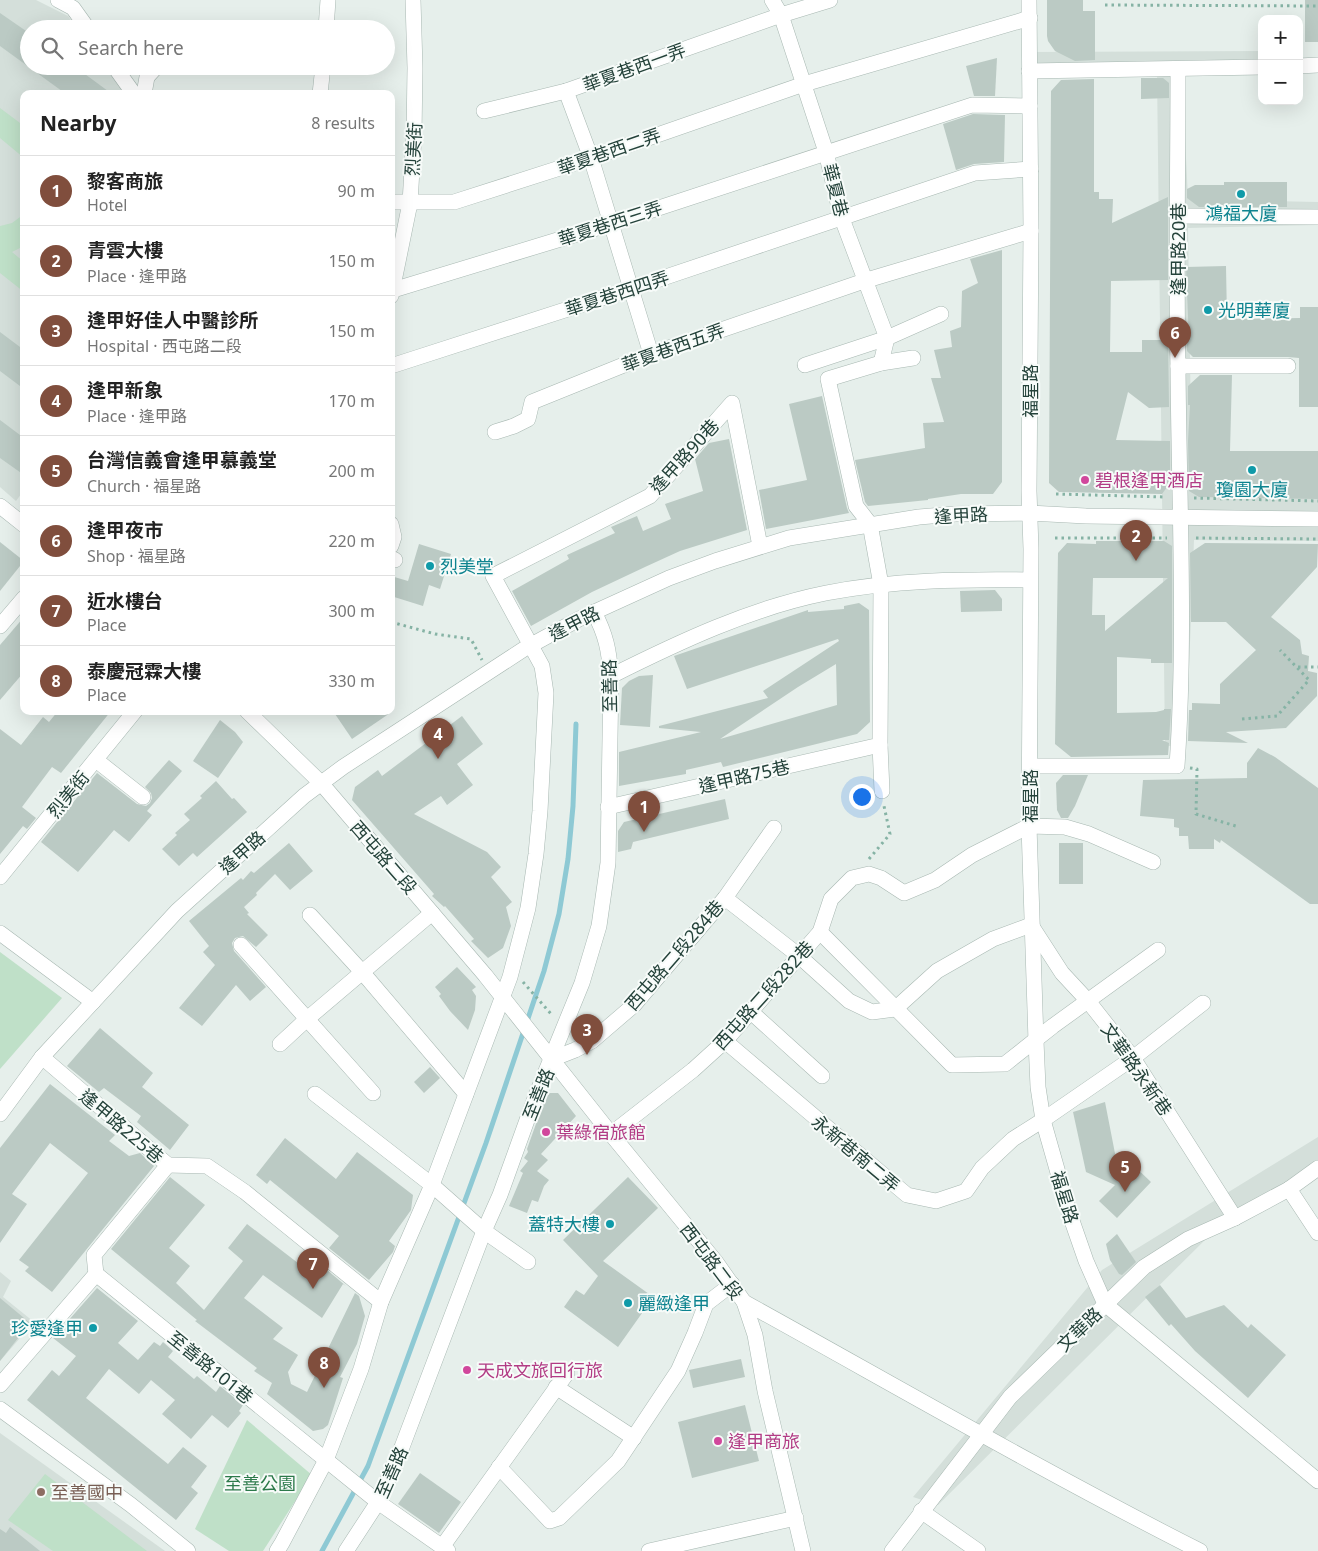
<!DOCTYPE html>
<html lang="en">
<head>
<meta charset="utf-8">
<style>
	:root { --surface:#fff; --page:#f6f6f6; --text:#222; --muted:#767676; --line:#e0e0e0; --accent:#804e3d }
	body { margin:0; font-family:"Noto Sans","Noto Sans TC",sans-serif; background:var(--page); color:var(--text) }
	.controls { position:absolute; right:15px; top:15px; display:grid; overflow:hidden; border-radius:10px; box-shadow:0 5px 20px #0002 }
	.controls button { width:45px; height:45px; display:grid; place-items:center; padding:0; border:0; border-bottom:1px solid var(--line); background:var(--surface); color:var(--text); font:25px sans-serif }
	.you { position:absolute; left:861px; top:796px; width:18px; height:18px; margin:-12px; border:4px solid #fff; border-radius:50%; background:#1a73e8; box-shadow:0 0 0 8px #1a73e833 }
	.badge { display:grid; place-items:center; width:32px; height:32px; border-radius:50%; background:var(--accent); color:#fff; font-size:16px; font-weight:700 }
	.pin { position:absolute; translate:-50% -41px; filter:drop-shadow(0 1px 2px #0008) }
	.pin::after { content:''; position:absolute; top:26px; width:18px; height:15px; background:inherit; clip-path:polygon(0 0,100% 0,50% 100%) }
	.list { margin:0; padding:0; list-style:none }
	h2 { display:flex; justify-content:space-between; align-items:center; height:65px; margin:0; padding:0 20px; font-size:21px }
	h2 small { font-size:16px; font-weight:400; color:var(--muted) }
	.list li { display:grid; grid-template-columns:32px 1fr auto; gap:15px; align-items:center; box-sizing:border-box; height:70px; padding:0 20px; border-top:1px solid var(--line) }
	.list b { display:block; font-size:19px; white-space:nowrap }
	.list p { margin:0; font-size:16px; white-space:nowrap; color:var(--muted) }
	.list em { font-size:16px; font-style:normal; color:var(--muted) }
	.icon { flex:none; width:28px; height:28px; fill:none; stroke:currentColor; stroke-width:2; stroke-linecap:round; stroke-linejoin:round }
	.map { position:relative; flex:none; width:1318px; height:1551px; overflow:hidden }
	.search { position:absolute; background:var(--surface); box-shadow:0 5px 20px #0002; left:20px; top:20px; width:375px; height:55px; display:flex; align-items:center; gap:12px; box-sizing:border-box; padding:0 18px; border-radius:28px; color:var(--muted); font-size:19px }
	.panel { position:absolute; background:var(--surface); box-shadow:0 5px 20px #0002; left:20px; top:90px; width:375px; height:625px; border-radius:10px }
	.map>svg:first-child { display:block }
</style>
</head>
<body>
<div class="map">
<svg width="1318" height="1551" viewBox="0 0 1318 1551">
	<rect width="100%" height="100%" fill="#e6efeb"/>
	<g fill="#d4dfda">
		<path d="M0,0h36l32,16 9,13h-48v37h77l21,28h-103v396l-8,11 -16,-14z"/>
		<path d="M1262,51v24l-80,1 6,123 130,3v23l-130,3 4,261 126,3v49l-124,-1 -8,206h-21l-8,-673 -123,3 -1,-24z"/>
		<path d="M1318,1137v41l-105,54 -275,273 -25,-8 189,-227z"/>
		<path d="M0,1272l11,9 -8,16 31,25 -34,39z"/>
		<path d="M0,1433l165,118h-165z"/>
	</g>
	<g fill="#bfe0c8">
		<path d="M0,108l24,18v32l-24,-20z"/>
		<path d="M24,214v32l-12,6 12,10v30l-24,-19v-47l12,-3z"/>
		<path d="M0,952l62,46 -62,71z"/>
		<path d="M247,1420l65,55 -49,76h-34l-34,-22z"/>
		<path d="M45,1474l102,77h-94l-45,-31z"/>
	</g>
	<g fill="none" stroke-linecap="round" stroke-linejoin="round">
		<path stroke="#8ec9d4" stroke-width="5" d="M322,1551l46,-85 118,-323 58,-172 15,-57 9,-55 5,-53 3,-82"/>
	</g>
	<g fill="#bbcac4" fill-rule="evenodd">
		<path d="M1047,0h36v11h12v49l-20,1 -20,-10 -7,-10 -1,-5z"/>
		<rect x="1305" y="0" width="13" height="42"/>
		<path d="M0,13l29,20v33h45l38,28h-46l-66,-48z"/>
		<path d="M997,58l-2,38h-21l-8,-30z"/>
		<path d="M1141,78h22l6,5v15l-28,1z"/>
		<path d="M1094,79v113h5v7h14l-1,24 56,-26v83l-57,1 -1,71h32v-12h26l1,67 -20,1 -21,-16 -12,48 54,1v42l-8,11 -103,-2 -10,-9 2,-392 10,-11z"/>
		<path d="M973,114l32,1 -1,47 -30,2 -18,6 -13,-46z"/>
		<path d="M1224,182h63v25h-88l-12,-9v-9l8,-4h29z"/>
		<path d="M1002,250v232l-9,12h-32l-33,5v1l-60,6 -3,-4 -10,-42 70,-12 -2,-25 21,-1 -13,-44h10l-7,-28 18,-3 -2,-16 11,-4 1,-36 16,-8 -8,-24z"/>
		<path d="M1226,266l1,53 73,-1v-11h18v100h-19v-49l-11,-1h-95l-6,-6v-11h2l-3,-73z"/>
		<path d="M0,332l24,18v39l-24,-18z"/>
		<path d="M1200,375h32l-2,76h88v48l-119,-2 -10,-6 -1,-50 2,-36h-2v-19z"/>
		<path d="M822,396l25,112 2,5 -83,16 -7,-39 48,-10 -18,-76z"/>
		<path d="M0,420l24,18v37l-24,-17z"/>
		<path d="M729,439l18,91 -67,21 -35,16 -53,25 -61,34 -19,-35 57,-32 -2,-4 48,-22 -4,-6 26,-11 6,15 28,-12 -6,-15 38,-13 -8,-32 14,-16z"/>
		<path d="M1096,541h68l8,5v117h-21v-4l-34,-2v56l39,-1 8,-2v-1h7l-2,31h-7l7,3 -1,12 -97,2 -16,-13 3,-191 9,-10 29,1zM1093,578h75l-63,53v-16h-13z"/>
		<path d="M0,542l24,19 -24,30z"/>
		<path d="M1205,543l113,1 -1,23 -46,50 29,23 2,14 7,2 -1,15 9,2v23l-31,32 -60,4 22,11 -60,-2 1,-31h3v-7l28,1v-20l36,-34 -30,-28h-35l-1,-69z"/>
		<path d="M419,544l32,10 -11,35 -11,-4 -6,21 -32,-10v-20l17,5z"/>
		<path d="M995,590l7,9v12l-41,1 -1,-21z"/>
		<path d="M859,603l10,7 1,112 -13,12 -134,33 -2,-5 -35,8v4l-67,12v-34l82,-20 -42,-4v-2l109,-28 -5,-7 76,-50 -1,-2 -151,50 -13,-33 134,-46v2l36,-3v-3zM836,664l1,41 -117,34 78,-52z"/>
		<path d="M24,617v55l-24,28v-55z"/>
		<path d="M653,675l-3,52 -30,-2 2,-37 7,-7 10,-5z"/>
		<path d="M58,711h53l-50,62 -9,-6 -30,40 14,11 -9,11 -4,-3 -23,28v-125l21,16 22,-28 6,5z"/>
		<path d="M333,711h60l-41,28z"/>
		<path d="M462,716l21,28 -26,20 16,21 -26,20 -6,-9 -27,18 73,38 14,15 -10,10 21,25 -6,5 5,19 -8,22 -15,10 -17,-17 3,-2 -29,-33 -1,1 -12,-11 2,-2 -82,-94 3,-13 23,-17 4,6z"/>
		<path d="M220,720l15,12 8,10 -25,36 -25,-17z"/>
		<path d="M1258,748l17,9 43,31v116h-8l-89,-64 -1,3 -6,-4v10h-25l-1,-13h-9v-8l-5,-1v-8l-34,-3 3,-36 104,-2v-15z"/>
		<path d="M169,760l13,11 -35,40 5,4 -23,27 -15,-12 -36,42 -37,-30 56,-69 40,31 9,2 4,-3 2,-5 -1,-5 -6,-6z"/>
		<path d="M1063,775h25l-13,31 -7,12h-7l-4,-8 -1,-27z"/>
		<path d="M216,781l16,18 2,-1 13,14 -50,45 -4,-4 -14,13 -17,-17 15,-14 -2,-2 15,-13 -6,-6 18,-16 -2,-2z"/>
		<path d="M725,799l4,20 -96,23 -2,7 -13,3v-21l6,-9z"/>
		<path d="M289,843l24,28 -23,19 -15,-16 -19,19 1,2 -13,12 5,6 -2,1 21,21 -12,12 -13,-11 -8,2 -3,5 2,8 32,36 -16,14 -14,-16 -34,41 -23,-18 36,-43 -12,-13 6,-6 -20,-25 52,-43 2,2 8,-9 3,2z"/>
		<rect x="1059" y="843" width="24" height="41"/>
		<path d="M457,967l19,20 -4,3 4,6 -1,14 -7,20 -18,-19 -11,-15 2,-2 -6,-7z"/>
		<path d="M100,1028l53,45 -11,14 47,38 -19,25 -33,-28 4,-6 -37,-28 -5,4 -32,-26z"/>
		<path d="M430,1067l10,11 -16,15 -10,-11z"/>
		<path d="M50,1084l65,51 -6,6 20,15 11,-3 14,13 -102,126 -27,-21 4,-4 -10,-7 69,-87 -38,-30 -38,51 15,10 -27,39v-95z"/>
		<path d="M547,1093h11l18,23 -35,38 7,6 -11,11 12,9 -5,6 -6,16 -6,-2 -5,13 -18,-7 14,-33 -3,-2 8,-10 -4,-3 4,-6 -1,-3z"/>
		<path d="M1105,1102l14,72 11,-12 21,20 -34,36 -18,-17 16,-16 -29,-13 -13,-60z"/>
		<path d="M285,1138l51,41 21,-27 56,43 -2,15 -22,31 6,5 -2,6 -24,28 -40,-32 10,-12 -69,-56 -3,4 -11,-9z"/>
		<path d="M170,1177l35,28 -36,43 21,18 -14,17 28,27 39,-49 -15,-13 19,-24 64,49 9,-9 26,22 -3,-2 -21,34 -59,-43 -19,23 39,30 -10,11 25,16 -10,17 3,12 16,8 48,-99 4,3 6,20 -8,28 -17,33 3,1 -15,47 -5,4 -10,2 -46,-37 5,-11 -18,-12 3,-3 -62,-47 2,-1 -86,-71z"/>
		<path d="M628,1177l30,31 -55,53 46,33 -2,2 5,3 -34,48 -54,-40 12,-17 8,5 14,-19 -35,-36z"/>
		<path d="M1117,1234l19,28 -14,13 -3,-1 -9,-14 -4,-16z"/>
		<path d="M1160,1285l26,33 38,-13 24,23 3,-4 35,31 -38,43 -53,-47 -24,-27 -2,2 -24,-29z"/>
		<path d="M97,1288l41,33 -20,22 20,17 16,-18 6,4 3,-4 10,9 -5,6 26,22 3,-3 19,16 4,-6 23,19 -4,6 2,2 -13,15 -16,-13 -21,24 -29,-25 13,-14 -24,-20 -12,14 -30,-25 -23,29 82,66 15,-17 24,19 -16,21 7,6 -22,27 -149,-120 25,-30 7,6 17,-20 -23,-18z"/>
		<path d="M0,1298l30,25 -30,38z"/>
		<path d="M741,1359l4,18 -52,11 -4,-18z"/>
		<path d="M745,1405l14,56 -67,17 -14,-56z"/>
		<path d="M420,1473l41,29 -22,31 -41,-29z"/>
		<path d="M10,1527l30,24h-40v-22l6,4z"/>
	</g>
	<g fill="none" stroke-linecap="round" stroke-linejoin="round">
		<defs>
			<g id="minor">
				<path d="M58,0l15,8 15,21"/>
				<path d="M772,0l9,15 45,137 15,64 46,122 -6,25"/>
				<path d="M1029,0l2,231 -2,260 2,58 -2,277 7,215 2,46 5,33 27,95 16,46 19,43 213,177"/>
				<path d="M326,29l2,-29"/>
				<path d="M114,66l20,28"/>
				<path d="M1299,66l19,-1"/>
				<path d="M1029,71l233,-4"/>
				<path d="M566,91l25,67 60,196"/>
				<path d="M144,94l3,-17 10,-11"/>
				<path d="M320,94l3,-28"/>
				<path d="M484,111l82,-20 215,-76 49,-15"/>
				<path d="M391,202h63l137,-44 213,-74 226,-66"/>
				<path d="M1179,216l139,1"/>
				<path d="M393,290l217,-66 362,-119 58,1"/>
				<path d="M391,296l19,-93 4,-68 1,-67 -2,-68"/>
				<path d="M805,365l82,-27 54,-24"/>
				<path d="M391,366l239,-77 345,-116 56,-4"/>
				<path d="M1178,366h110"/>
				<path d="M495,432l19,-6 14,-7 4,-17 119,-48 216,-74 164,-49"/>
				<path d="M0,506l24,19"/>
				<path d="M391,524l3,13 -3,9"/>
				<path d="M391,558l4,2"/>
				<path d="M0,626l24,-28"/>
				<path d="M611,676c68,-34 140,-68 215,-83 67,-13 136,-14 204,-13"/>
				<path d="M247,711l74,72 164,192 126,159 105,128 28,40 11,33 10,56 38,160"/>
				<path d="M880,745l2,46"/>
				<path d="M96,760l47,37"/>
				<path d="M1030,766h147c9,-132 2,-265 1,-398 -2,-99 0,-199 0,-299"/>
				<path d="M608,807l272,-62 1,-160 -11,-61 -14,-18 -28,-127 53,-16 32,-5"/>
				<path d="M0,877l135,-166"/>
				<path d="M725,898l73,57 51,46 23,11 23,-3 42,-38 56,-32 38,-14 31,48 26,28 45,57 102,160"/>
				<path d="M310,915l53,58 103,121"/>
				<path d="M820,932l132,133 53,-1 48,-38 105,-76"/>
				<path d="M0,933l93,69"/>
				<path d="M241,945l132,148"/>
				<path d="M750,1011l72,65"/>
				<path d="M725,1041l182,154 29,6 30,-10 16,-23 31,-29 30,-19 90,-62 70,-55"/>
				<path d="M280,1044l27,-25 125,-106"/>
				<path d="M42,1057l126,108 -74,90 2,19"/>
				<path d="M552,1059l23,-9 17,-9 42,-36 91,-107 49,-70"/>
				<path d="M315,1094l117,91 52,46 44,31"/>
				<path d="M0,1114l42,-57 135,-146 127,-115 39,-29 181,-118 55,-30 90,-41 46,-17 74,-23 130,-21 36,-3 74,-1 57,3 232,3"/>
				<path d="M611,1134l82,-64 32,-29 95,-109 11,-33 21,-21 17,-4 12,4 23,15 31,-13 37,-25 57,-29 36,1 24,7 64,28"/>
				<path d="M168,1165l39,1 38,26 136,110"/>
				<path d="M1289,1189l29,44"/>
				<path d="M96,1274l282,228 70,49"/>
				<path d="M744,1302c152,84 302,171 456,249"/>
				<path d="M0,1385l96,-111"/>
				<path d="M556,1387l78,51"/>
				<path d="M0,1409l131,96 57,46"/>
				<path d="M499,1467l51,54 9,-3 59,-57 60,-90 17,-38 11,-29 26,-20"/>
				<path d="M921,1511l57,40"/>
				<path d="M442,1547l125,-174"/>
				<path d="M277,1551l5,-8 44,-83 35,-91 20,-67 51,-117 78,-208 18,-69 8,-54 4,-43 6,-118 -4,-27 -49,-90 157,-80 82,-93 28,143"/>
				<path d="M346,1551l32,-49 24,-55 82,-216 16,-36 35,-97 47,-115 17,-57 9,-63 3,-187c-2,-26 -5,-41 -17,-64"/>
				<path d="M649,1551l147,-33"/>
				<path d="M892,1551l118,-154 134,-130 44,-28 47,-21 54,-29 29,-21"/>
			</g>
		</defs>
		<use href="#minor" stroke="#a8b8b2" stroke-width="16"/>
		<g stroke="#86b3a5" stroke-width="3" stroke-dasharray="2.5 4" stroke-linecap="butt">
			<path d="M1105,5l213,1"/>
			<path d="M1056,494l109,3"/>
			<path d="M1194,498l124,3"/>
			<path d="M1055,538h112"/>
			<path d="M1196,538l122,1"/>
			<path d="M391,622l44,12 36,5 11,21"/>
			<path d="M1298,667h20"/>
			<path d="M1242,719l35,-3 32,-36 -29,-30"/>
			<path d="M1190,768l7,1 -1,45 43,13"/>
			<path d="M869,859l21,-25 -6,-28"/>
			<path d="M523,982l29,33"/>
		</g>
		<use href="#minor" stroke="#fff" stroke-width="15"/>
	</g>
	<g fill="#0f9aa8" stroke="#f7fbf9" stroke-width="2">
		<circle cx="1241" cy="194" r="5"/>
		<circle cx="1208" cy="310" r="5"/>
		<circle cx="1252" cy="470" r="5"/>
		<circle cx="430" cy="566" r="5"/>
		<circle cx="610" cy="1224" r="5"/>
		<circle cx="628" cy="1303" r="5"/>
		<circle cx="93" cy="1328" r="5"/>
	</g>
	<g fill="#d1479c" stroke="#f7fbf9" stroke-width="2">
		<circle cx="1085" cy="480" r="5"/>
		<circle cx="546" cy="1132" r="5"/>
		<circle cx="467" cy="1370" r="5"/>
		<circle cx="718" cy="1441" r="5"/>
	</g>
	<circle fill="#8d6e63" stroke="#f7fbf9" stroke-width="2" cx="41" cy="1492" r="5"/>
	<g text-anchor="middle" dominant-baseline="central" stroke-width="4" stroke-linejoin="round" paint-order="stroke">
		<g font-size="18" fill="#24423a" stroke="#f7fbf9">
			<text transform="translate(634 67) rotate(-20)">華夏巷西一弄</text>
			<text transform="translate(413 149) rotate(-87)">烈美街</text>
			<text transform="translate(609 151) rotate(-19)">華夏巷西二弄</text>
			<text transform="translate(836 190) rotate(76)">華夏巷</text>
			<text transform="translate(610 223) rotate(-18)">華夏巷西三弄</text>
			<text transform="translate(1178 249) rotate(-90)">逢甲路20巷</text>
			<text transform="translate(617 293) rotate(-18)">華夏巷西四弄</text>
			<text transform="translate(673 347) rotate(-20)">華夏巷西五弄</text>
			<text transform="translate(1030 391) rotate(-90)">福星路</text>
			<text transform="translate(684 456) rotate(-48)">逢甲路90巷</text>
			<text transform="translate(961 515) rotate(-3)">逢甲路</text>
			<text transform="translate(574 623) rotate(-27)">逢甲路</text>
			<text transform="translate(609 686) rotate(-91)">至善路</text>
			<text transform="translate(744 776) rotate(-13)">逢甲路75巷</text>
			<text transform="translate(68 794) rotate(-51)">烈美街</text>
			<text transform="translate(1030 796) rotate(-90)">福星路</text>
			<text transform="translate(242 852) rotate(-42)">逢甲路</text>
			<text transform="translate(384 857) rotate(49)">西屯路二段</text>
			<text transform="translate(674 955) rotate(-49)">西屯路二段284巷</text>
			<text transform="translate(763 995) rotate(-48)">西屯路二段282巷</text>
			<text transform="translate(1137 1069) rotate(55)">文華路永新巷</text>
			<text transform="translate(538 1094) rotate(-68)">至善路</text>
			<text transform="translate(122 1126) rotate(40)">逢甲路225巷</text>
			<text transform="translate(856 1153) rotate(40)">永新巷南二弄</text>
			<text transform="translate(1065 1197) rotate(73)">福星路</text>
			<text transform="translate(712 1261) rotate(53)">西屯路二段</text>
			<text transform="translate(1079 1329) rotate(-44)">文華路</text>
			<text transform="translate(211 1367) rotate(39)">至善路101巷</text>
			<text transform="translate(391 1472) rotate(-66)">至善路</text>
		</g>
		<g font-size="18" fill="#0d838f" stroke="#f7fbf9" text-anchor="start">
			<text x="1241" y="213" text-anchor="middle">鴻福大廈</text>
			<text x="1218" y="310">光明華廈</text>
			<text x="1252" y="489" text-anchor="middle">瓊園大廈</text>
			<text x="440" y="566">烈美堂</text>
			<text x="600" y="1224" text-anchor="end">蓋特大樓</text>
			<text x="638" y="1303">麗緻逢甲</text>
			<text x="83" y="1328" text-anchor="end">珍愛逢甲</text>
		</g>
		<g font-size="18" fill="#b23c85" stroke="#f7fbf9" text-anchor="start">
			<text x="1095" y="480">碧根逢甲酒店</text>
			<text x="556" y="1132">葉綠宿旅館</text>
			<text x="477" y="1370">天成文旅回行旅</text>
			<text x="728" y="1441">逢甲商旅</text>
		</g>
		<g font-size="18" fill="#2d7a4b" stroke="#f7fbf9">
			<text x="260" y="1483">至善公園</text>
		</g>
		<g font-size="18" fill="#785e54" stroke="#f7fbf9" text-anchor="start">
			<text x="51" y="1492">至善國中</text>
		</g>
	</g>
</svg>
<div class="controls">
<button>+</button>
<button>−</button>
</div>
<div class="you"></div>
<div class="pin badge" style="left:644px;top:832px">1</div>
<div class="pin badge" style="left:1136px;top:561px">2</div>
<div class="pin badge" style="left:587px;top:1055px">3</div>
<div class="pin badge" style="left:438px;top:759px">4</div>
<div class="pin badge" style="left:1125px;top:1192px">5</div>
<div class="pin badge" style="left:1175px;top:358px">6</div>
<div class="pin badge" style="left:313px;top:1289px">7</div>
<div class="pin badge" style="left:324px;top:1388px">8</div>
<div class="search"><svg class="icon" aria-label="search" viewBox="0 0 24 24"><circle cx="10" cy="10" r="6"/><path d="M15 15l6 6"/></svg>Search here</div>
<section class="panel">
<h2>Nearby<small>8 results</small></h2>
<ul class="list">
<li><span class="badge">1</span><div><b>黎客商旅</b><p>Hotel</p></div><em>90 m</em></li>
<li><span class="badge">2</span><div><b>青雲大樓</b><p>Place · 逢甲路</p></div><em>150 m</em></li>
<li><span class="badge">3</span><div><b>逢甲好佳人中醫診所</b><p>Hospital · 西屯路二段</p></div><em>150 m</em></li>
<li><span class="badge">4</span><div><b>逢甲新象</b><p>Place · 逢甲路</p></div><em>170 m</em></li>
<li><span class="badge">5</span><div><b>台灣信義會逢甲慕義堂</b><p>Church · 福星路</p></div><em>200 m</em></li>
<li><span class="badge">6</span><div><b>逢甲夜市</b><p>Shop · 福星路</p></div><em>220 m</em></li>
<li><span class="badge">7</span><div><b>近水樓台</b><p>Place</p></div><em>300 m</em></li>
<li><span class="badge">8</span><div><b>泰慶冠霖大樓</b><p>Place</p></div><em>330 m</em></li>
</ul>
</section>
</div>
</body>
</html>
